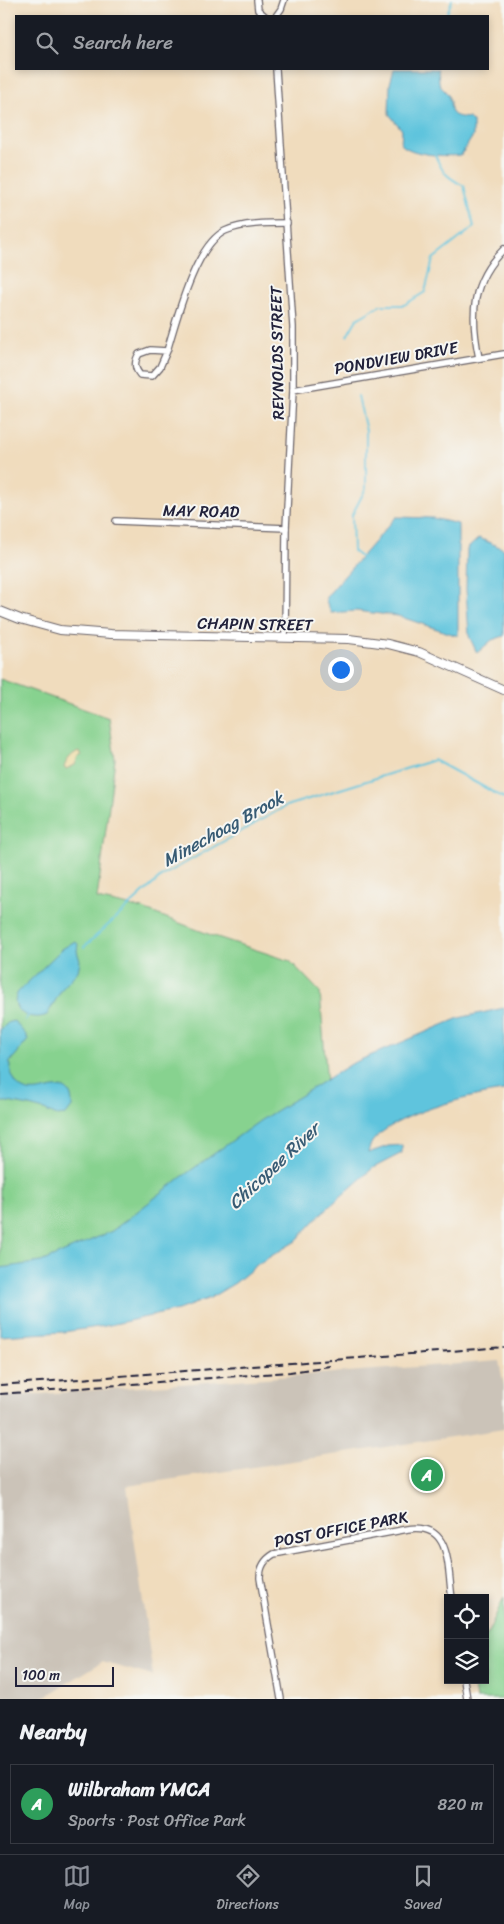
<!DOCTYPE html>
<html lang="en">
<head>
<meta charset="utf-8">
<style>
	:root { --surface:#171b24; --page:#242831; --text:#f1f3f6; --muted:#9ea1a6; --line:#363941; --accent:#8c9099 }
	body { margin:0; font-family:Sriracha,sans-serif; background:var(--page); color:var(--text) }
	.controls { position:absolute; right:15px; bottom:15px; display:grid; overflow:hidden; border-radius:0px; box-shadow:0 2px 8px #0003 }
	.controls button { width:45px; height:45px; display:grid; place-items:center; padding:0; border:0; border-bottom:1px solid var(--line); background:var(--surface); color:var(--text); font:25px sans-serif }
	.scale { position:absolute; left:15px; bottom:12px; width:99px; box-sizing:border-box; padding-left:5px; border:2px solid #22223b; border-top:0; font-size:14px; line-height:18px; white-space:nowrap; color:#22223b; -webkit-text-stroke:4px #f6f6f2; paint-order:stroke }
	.you { position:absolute; left:340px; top:669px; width:18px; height:18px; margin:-12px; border:4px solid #fff; border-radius:50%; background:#1a73e8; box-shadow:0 0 0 8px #1a73e833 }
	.badge { display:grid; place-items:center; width:32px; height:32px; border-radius:50%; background:var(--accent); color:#fff; font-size:16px; font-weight:700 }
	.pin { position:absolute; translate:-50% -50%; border:2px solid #fff; box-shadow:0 1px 5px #0006 }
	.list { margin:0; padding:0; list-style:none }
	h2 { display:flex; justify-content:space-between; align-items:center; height:65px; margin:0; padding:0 20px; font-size:21px }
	h2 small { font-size:16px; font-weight:400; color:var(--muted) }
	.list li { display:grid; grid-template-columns:32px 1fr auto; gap:15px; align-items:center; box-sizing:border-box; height:80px; margin:0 10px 10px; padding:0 10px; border:1px solid var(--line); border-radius:0px }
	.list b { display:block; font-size:19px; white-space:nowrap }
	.list p { margin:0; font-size:16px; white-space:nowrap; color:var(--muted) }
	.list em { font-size:16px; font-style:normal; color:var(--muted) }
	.icon { flex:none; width:28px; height:28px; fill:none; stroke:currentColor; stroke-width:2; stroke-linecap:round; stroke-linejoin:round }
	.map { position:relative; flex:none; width:504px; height:1699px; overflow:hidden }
	.search { position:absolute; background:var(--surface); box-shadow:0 2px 8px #0003; left:15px; right:15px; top:15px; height:55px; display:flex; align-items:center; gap:12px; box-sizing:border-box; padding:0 18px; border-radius:0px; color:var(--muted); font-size:19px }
	.sheet { height:155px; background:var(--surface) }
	nav { display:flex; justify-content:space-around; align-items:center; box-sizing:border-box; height:70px; border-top:1px solid var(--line); background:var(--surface); font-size:14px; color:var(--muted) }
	nav a { display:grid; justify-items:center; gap:2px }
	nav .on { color:var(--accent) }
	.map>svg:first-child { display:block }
</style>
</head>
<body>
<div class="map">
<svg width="504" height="1699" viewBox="0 0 504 1699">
	<rect width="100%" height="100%" fill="#f6f6f2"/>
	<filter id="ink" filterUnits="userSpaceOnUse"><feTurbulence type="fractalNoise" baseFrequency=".02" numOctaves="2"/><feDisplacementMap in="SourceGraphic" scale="10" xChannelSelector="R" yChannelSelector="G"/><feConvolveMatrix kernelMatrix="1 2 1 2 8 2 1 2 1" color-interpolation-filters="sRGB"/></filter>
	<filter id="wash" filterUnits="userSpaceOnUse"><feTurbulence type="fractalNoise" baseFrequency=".0096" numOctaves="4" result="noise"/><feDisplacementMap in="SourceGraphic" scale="20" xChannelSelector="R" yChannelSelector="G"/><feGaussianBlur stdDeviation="1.12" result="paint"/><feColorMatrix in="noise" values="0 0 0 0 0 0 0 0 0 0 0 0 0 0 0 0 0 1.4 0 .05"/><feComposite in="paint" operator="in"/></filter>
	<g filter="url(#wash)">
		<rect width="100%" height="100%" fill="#f0dcbd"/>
		<path fill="#cbc3b8" d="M499,1361l5,25v43l-377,57 26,190 -51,-14 -54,33 -13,4h-35v-302z"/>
		<g fill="#87d28f" stroke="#547a65">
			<path d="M0,679l109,39 6,41 -18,140 46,10 68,26 79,26 30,31 7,92 -193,146 -134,47z"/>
			<path d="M504,1597v102h-28l-3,-19h12v-41z"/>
		</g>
		<path fill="#eeda9e" stroke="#887e6c" d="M79,751l3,4 -4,2 -3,8 -9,4 -2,-1c1,-6 8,-15 15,-17z"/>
		<g fill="#5fc4dd" stroke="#40738c">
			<path d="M394,69h44c1,5 0,12 2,16 2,4 6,6 8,10 6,16 -3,21 21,23l4,4v14l-12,19c-15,2 -50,0 -60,-11l1,-14 -13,-16 1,-30z"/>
			<path d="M396,517l37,1 25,6v112l-60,-20 -42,-5 -25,2 -5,-12v-4z"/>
			<path d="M479,538l25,11v87l-12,4 -15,13 -8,-17 -3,-47 1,-40z"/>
			<path d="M75,941l3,3 -1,7 3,10 -2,10 -16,18 -15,26c-16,7 -40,-4 -29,-23l44,-43z"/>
			<path d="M504,1008v83c-34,4 -111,23 -132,51 -2,3 -3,8 -4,11l20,-7 14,-1v8l-29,15 -51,45 -26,28 -38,23 -23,19 -25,15 -32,12 -73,16 -42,6 -63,4v-68l41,-6 71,-31 71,-55 78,-56 92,-57 106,-45z"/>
			<path d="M14,1021l12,14 2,5 -18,22c-1,7 2,13 5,19 16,29 58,-17 57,26l-6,8 -9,1 -13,-6 -15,-4 -21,-4h-8v-72l9,-8z"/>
		</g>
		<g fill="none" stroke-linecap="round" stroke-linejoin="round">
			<g stroke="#5fc4dd" stroke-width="2">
				<path d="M446,16l6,-16"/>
				<path d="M347,336l10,-17 24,-14h23l21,-13 8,-33 41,-32 -10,-41c-18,-9 -23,-15 -30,-34"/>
				<path d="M358,396l8,35v57l-14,27 1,36 9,7"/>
				<path d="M84,947l78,-71 124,-70 148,-46 70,38"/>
				<path d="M25,1020l3,-4"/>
			</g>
		</g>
	</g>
	<g filter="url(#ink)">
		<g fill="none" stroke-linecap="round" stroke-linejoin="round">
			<defs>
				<g id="street">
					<path d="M257,0l1,10 7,6"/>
					<path d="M276,16l5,-7 3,-9"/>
					<path d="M276,69l17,258v63l-7,138 -1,110"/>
					<path d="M167,351l-7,16 -8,9 -12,-1c-6,-7 -6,-13 -1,-21l11,-4 17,1c9,-30 28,-106 58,-120 18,-8 42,-8 62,-8"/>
					<path d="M479,358c-9,-43 -8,-77 25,-109"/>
					<path d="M293,390l211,-36"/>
					<path d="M116,521l170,7"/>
					<path d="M464,1680l3,19"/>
					<path d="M281,1699l-21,-121c0,-11 4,-18 14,-24l134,-25c44,-7 39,37 44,69"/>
				</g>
				<path id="secondary" d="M0,611l20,8 40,11 51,4 238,5 39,5 31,8 85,38"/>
			</defs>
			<use href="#street" stroke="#6a6368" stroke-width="8"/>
			<use href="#secondary" stroke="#6a6368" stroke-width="10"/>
			<use href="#street" stroke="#fff" stroke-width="5.5"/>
			<use href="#secondary" stroke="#fff" stroke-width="8"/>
			<g stroke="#22223b" stroke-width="2" stroke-dasharray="8 4" stroke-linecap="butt">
				<path d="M0,1385l504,-38"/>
				<path d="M0,1394l290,-22 40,-6"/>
			</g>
		</g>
	</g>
	<g text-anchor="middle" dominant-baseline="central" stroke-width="4" stroke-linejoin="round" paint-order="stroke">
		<g font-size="16" fill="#22223b" stroke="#f6f6f2">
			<text transform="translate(277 353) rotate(-91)">REYNOLDS STREET</text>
			<text transform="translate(396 358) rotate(-10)">PONDVIEW DRIVE</text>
			<text transform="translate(201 511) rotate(1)">MAY ROAD</text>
			<text transform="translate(255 624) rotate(1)">CHAPIN STREET</text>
			<text transform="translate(341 1529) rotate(-11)">POST OFFICE PARK</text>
		</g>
		<g font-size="18" font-style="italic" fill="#375b74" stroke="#f6f6f2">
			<text transform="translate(223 829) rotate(-29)">Minechoag Brook</text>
			<text transform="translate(274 1166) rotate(-43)">Chicopee River</text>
		</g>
	</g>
</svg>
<div class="controls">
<button><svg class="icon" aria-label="locate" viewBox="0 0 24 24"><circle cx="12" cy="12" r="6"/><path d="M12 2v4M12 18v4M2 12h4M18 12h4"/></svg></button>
<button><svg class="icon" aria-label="layers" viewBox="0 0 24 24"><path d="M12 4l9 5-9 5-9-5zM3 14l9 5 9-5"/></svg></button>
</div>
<div class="scale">100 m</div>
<div class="you"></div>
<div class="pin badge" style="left:427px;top:1475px;background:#2e9e5b">A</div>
<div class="search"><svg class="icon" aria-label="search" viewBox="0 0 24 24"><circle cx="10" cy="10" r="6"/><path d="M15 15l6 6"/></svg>Search here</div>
</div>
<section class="sheet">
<h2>Nearby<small></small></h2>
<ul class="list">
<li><span class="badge" style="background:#2e9e5b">A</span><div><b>Wilbraham YMCA</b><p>Sports · Post Office Park</p></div><em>820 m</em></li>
</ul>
</section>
<nav>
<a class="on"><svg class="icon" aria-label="map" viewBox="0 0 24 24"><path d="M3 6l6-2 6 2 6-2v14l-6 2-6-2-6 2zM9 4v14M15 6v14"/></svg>Map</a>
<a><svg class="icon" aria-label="directions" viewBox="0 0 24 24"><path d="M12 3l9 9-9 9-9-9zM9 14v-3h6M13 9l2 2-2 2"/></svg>Directions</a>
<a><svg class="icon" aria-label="saved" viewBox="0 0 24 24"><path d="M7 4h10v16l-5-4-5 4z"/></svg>Saved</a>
</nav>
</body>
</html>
